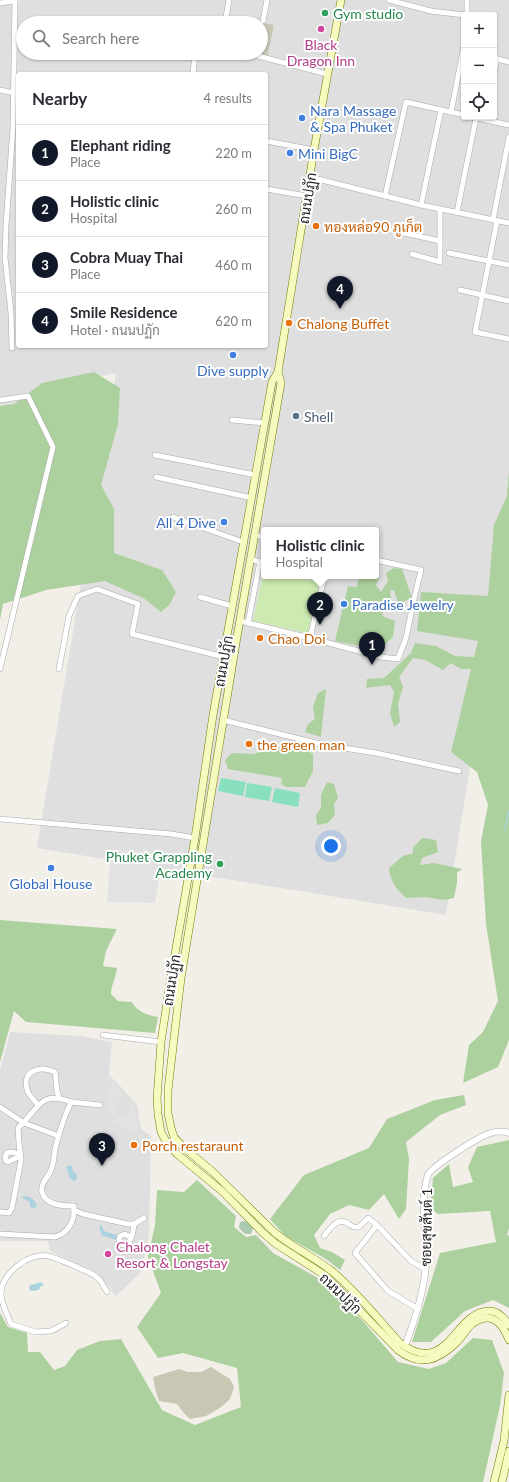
<!DOCTYPE html>
<html lang="en">
<head>
<meta charset="utf-8">
<style>
	:root { --surface:#fff; --page:#f7f7f7; --text:#2b2b33; --muted:#7c7c81; --line:#e1e1e2; --accent:#111827 }
	body { margin:0; font-family:Lato,Sarabun,sans-serif; background:var(--page); color:var(--text) }
	.controls { position:absolute; right:12px; top:12px; display:grid; overflow:hidden; border-radius:4px; box-shadow:0 1px 3px #0004 }
	.controls button { width:36px; height:36px; display:grid; place-items:center; padding:0; border:0; border-bottom:1px solid var(--line); background:var(--surface); color:var(--text); font:20px sans-serif }
	.you { position:absolute; left:331px; top:846px; width:14px; height:14px; margin:-10px; border:3px solid #fff; border-radius:50%; background:#1a73e8; box-shadow:0 0 0 6px #1a73e833 }
	.badge { display:grid; place-items:center; width:26px; height:26px; border-radius:50%; background:var(--accent); color:#fff; font-size:13px; font-weight:700 }
	.pin { position:absolute; translate:-50% -33px; filter:drop-shadow(0 1px 2px #0008) }
	.pin::after { content:''; position:absolute; top:21px; width:14px; height:12px; background:inherit; clip-path:polygon(0 0,100% 0,50% 100%) }
	.popup { position:absolute; left:261px; top:527px; width:118px; height:52px; box-sizing:border-box; display:grid; place-content:center; border-radius:4px; background:var(--surface); filter:drop-shadow(0 1px 3px #0005); font-size:13px; white-space:nowrap; color:var(--muted) }
	.popup b { font-size:15px; color:var(--text) }
	.popup::after { content:''; position:absolute; left:50%; top:100%; margin-left:-8px; border:8px solid transparent; border-top-color:var(--surface) }
	.list { margin:0; padding:0; list-style:none }
	h2 { display:flex; justify-content:space-between; align-items:center; height:52px; margin:0; padding:0 16px; font-size:17px }
	h2 small { font-size:13px; font-weight:400; color:var(--muted) }
	.list li { display:grid; grid-template-columns:26px 1fr auto; gap:12px; align-items:center; box-sizing:border-box; height:56px; padding:0 16px; border-top:1px solid var(--line) }
	.list b { display:block; font-size:15px; white-space:nowrap }
	.list p { margin:0; font-size:13px; white-space:nowrap; color:var(--muted) }
	.list em { font-size:13px; font-style:normal; color:var(--muted) }
	.icon { flex:none; width:22px; height:22px; fill:none; stroke:currentColor; stroke-width:2; stroke-linecap:round; stroke-linejoin:round }
	.map { position:relative; flex:none; width:509px; height:1482px; overflow:hidden }
	.search { position:absolute; background:var(--surface); box-shadow:0 1px 3px #0004; left:16px; top:16px; width:252px; height:44px; display:flex; align-items:center; gap:10px; box-sizing:border-box; padding:0 14px; border-radius:22px; color:var(--muted); font-size:15px }
	.panel { position:absolute; background:var(--surface); box-shadow:0 1px 3px #0004; left:16px; top:72px; width:252px; height:276px; border-radius:4px }
	.map>svg:first-child { display:block }
</style>
</head>
<body>
<div class="map">
<svg width="509" height="1482" viewBox="0 0 509 1482">
	<rect width="100%" height="100%" fill="#f2efe9"/>
	<g fill="#e0dfdf" fill-rule="evenodd">
		<path d="M0,0h509v526l-63,389 -409,-67 79,-475 -82,17 -34,33zM464,15h30v102h-30zM23,23h238v30h-238zM18,74h248v272h-248zM264,530h112v46h-112z"/>
		<path d="M10,1032l71,4 31,6 -3,33 11,11 17,19 4,24 10,7 -2,100 -9,37 -24,23 -19,-23 -47,-22 -2,-10h-48v-170z"/>
	</g>
	<g fill="#c7c7b4">
		<path d="M258,22l16,3 -7,33 -16,-5h10v-30h-3z"/>
		<path d="M211,1367l19,12 4,8 -4,12 -10,9 -14,8 -16,3 -7,-7 -6,-8 -18,-3 -4,-13 -2,-11 26,-8 9,3h13z"/>
	</g>
	<path fill="#cdebb0" d="M264,571v5h30l25,6 -11,51 -55,-12z"/>
	<g fill="#add19e">
		<path d="M94,372l26,16 -2,36 -17,61 13,24v44l48,17 14,22 -6,12 -9,8 -16,-13 -40,-18 -59,9 -43,14 -3,16v-214l14,-2 28,-21z"/>
		<path d="M509,470v570l-11,27 -35,16 6,-38 14,-13 15,-31 -12,-77 -5,-83 7,-36 -11,-33 -26,-20 20,-83h-10l-10,-6 -8,7 -18,-10 -12,-2 -14,19 4,10 -5,17 2,18 -6,5 -4,-14 4,-21 -4,-7 -24,3 1,-9 17,-1 27,-25 4,-10 21,3 19,10 19,1 4,-16 -61,-10 4,-39 67,4 6,-71 13,-29z"/>
		<path d="M394,568l8,1 10,29 -14,6 -4,-14 -4,1 1,7 -7,10 -2,8 13,5 -2,16 -10,9 -16,3 -12,-4 -20,-4 13,-55 9,1 2,-11h17v-4l3,7 -3,6 5,7 7,-11 -2,-8z"/>
		<path d="M326,689l-5,48 -16,-5 3,-8 7,-5 -2,-12 5,-14z"/>
		<path d="M294,743l19,11v17l-8,16h-19l-5,-3 1,-6 -54,-9 -3,-9 7,-7 21,1z"/>
		<path d="M327,782l7,2 4,14 -4,6 1,11 -7,8 -11,2 -1,-10 5,-7v-13z"/>
		<path d="M422,838l14,2 2,12 -16,6 -2,7 14,-2 28,6 -5,4v10l-3,15 -11,2 -18,-3 -19,1c-9,-9 -16,-16 -17,-30l14,-12 10,-3v-5z"/>
		<path d="M0,920l117,9 -11,22 -3,15 14,2c-1,10 -6,17 -6,26l7,7 14,1c5,10 15,13 26,15l-3,16 -129,-11 -12,-11 -14,51z"/>
		<path d="M464,1095l2,10 -26,10 -34,27 3,17 -3,50 -7,10 -15,-25 -15,16 -20,-5 -19,9 -16,21 6,13 12,4 13,8 -5,10 -14,-11 -41,-23 -15,-17 34,-44 65,-27 18,-29 48,-19z"/>
		<path d="M509,1140v88l-2,7 2,1v72l-16,-8 -28,11 -34,31h-19l28,-89 56,-11 -6,-31 -52,3 -8,-6 3,-30 16,-14 4,23 20,-5 -5,-15 9,-20z"/>
		<path d="M197,1180l39,36 -2,11 12,10 10,-2 17,18 45,25 43,41 37,43 31,7 17,-6 27,-25 19,2 12,33 -4,33 -17,76h-483v-169l8,14 19,6 1,19h12l14,18 11,-4 12,-16 23,-9 21,-2 41,71 33,15 46,-18 -4,-39 -54,-15 -25,5 -21,-31 24,-34 -13,-36 7,-32 2,-35 27,2z"/>
	</g>
	<path fill="#aacbaf" d="M245,1221l8,7 -2,6h-6l-6,-6 1,-6z"/>
	<g fill="#88e0be">
		<path d="M221,778l25,4 -3,14 -25,-5z"/>
		<path d="M247,783l25,4 -3,14 -24,-4z"/>
		<path d="M275,788l25,5 -2,14 -26,-5z"/>
	</g>
	<g fill="#e2e2e2">
		<path d="M111,849l52,5 -8,49 -48,-1z"/>
		<path d="M112,1082l9,9v5l-6,10 1,9 10,3 5,-16 4,7 4,23 -13,-3 -11,-7 -6,-11v-22z"/>
	</g>
	<g fill="#aad3df">
		<path d="M70,1165l2,2 1,5 3,1 1,5 -1,2 -3,1 -3,-3 -4,-11z"/>
		<path d="M23,1196c8,0 11,3 14,10l-2,2h-3l-2,-2v-4l-8,-4z"/>
		<path d="M101,1225l3,6 13,4 -1,5 -15,-5v-3l-2,-6z"/>
		<path d="M40,1282l4,3 -4,2 -1,3 -8,1 -2,-2 1,-4 5,-1z"/>
	</g>
	<g fill="none" stroke-linecap="round" stroke-linejoin="round">
		<path stroke="#aad3df" stroke-width="1.5" d="M505,830l4,-19"/>
		<defs>
			<g id="minor">
				<path d="M389,0l42,11 33,4"/>
				<path d="M467,0v15"/>
				<path d="M0,3l15,-2"/>
				<path d="M263,21l4,-21"/>
				<path d="M225,23l4,-23"/>
				<path d="M247,53l80,21"/>
				<path d="M494,58l15,4"/>
				<path d="M193,74l2,-21"/>
				<path d="M494,74l3,-15"/>
				<path d="M0,90l14,3"/>
				<path d="M451,112l12,-61h1"/>
				<path d="M472,117l37,8"/>
				<path d="M266,141l48,9"/>
				<path d="M310,177l111,28 88,18"/>
				<path d="M266,189l41,7"/>
				<path d="M385,196l21,-94 58,13"/>
				<path d="M421,205l20,-95"/>
				<path d="M457,212l19,-94"/>
				<path d="M493,220l16,-83"/>
				<path d="M497,221l-22,111 34,7"/>
				<path d="M386,229l54,12"/>
				<path d="M449,253l60,12"/>
				<path d="M412,254l28,8v-53"/>
				<path d="M460,290l49,11"/>
				<path d="M12,348l-1,-35 -6,-56 1,-32 7,-97 2,-128"/>
				<path d="M0,400l28,-4 25,51 -53,222"/>
				<path d="M232,420l32,3"/>
				<path d="M155,455l101,20"/>
				<path d="M156,477l96,21"/>
				<path d="M173,517l70,25"/>
				<path d="M255,535l9,2"/>
				<path d="M250,559l14,4"/>
				<path d="M316,576l8,2 -14,60 71,19 17,2 8,-21 8,-39 7,-29 -45,-10"/>
				<path d="M200,597l32,9"/>
				<path d="M240,621l70,17"/>
				<path d="M248,623l12,-62"/>
				<path d="M59,669l10,-53 9,-20 19,-7 41,15 -6,30 92,23"/>
				<path d="M223,720l101,25 52,8 83,18"/>
				<path d="M0,819l171,15 24,4"/>
				<path d="M103,1035l58,7"/>
				<path d="M38,1105c-3,-4 -8,-9 -10,-13 -8,-20 11,-28 27,-20 2,10 0,17 4,25"/>
				<path d="M0,1107l24,16 35,13"/>
				<path d="M20,1154l-9,-2 -4,1 -2,5 1,3 2,1 12,-6"/>
				<path d="M74,1210l9,4 45,10h6l10,-6"/>
				<path d="M0,1212l9,1 3,-5 9,-48 -2,-17 -1,-15c22,-20 21,-38 54,-26"/>
				<path d="M0,1234l55,3c14,-4 20,-17 19,-31 -10,0 -28,0 -32,-14 -2,-9 6,-14 9,-22 3,-7 3,-14 4,-21 4,-16 9,-32 16,-47l29,3"/>
				<path d="M132,1236h-5l-2,-2 -5,2 -1,4 1,4c12,3 13,-12 14,-20"/>
				<path d="M324,1236c6,-7 13,-19 23,-13 5,3 6,5 12,4l9,-9 9,7"/>
				<path d="M418,1309l-30,-18 -33,-38 22,-28 34,36 14,8"/>
				<path d="M66,1323l-15,8 -15,1 -25,-8c-4,-10 -9,-19 -10,-29 -1,-21 28,-43 47,-39 13,3 33,13 46,19l6,5 7,12"/>
			</g>
			<path id="tertiary" d="M405,1346c10,-26 19,-54 21,-82 1,-28 -7,-64 2,-89 3,-8 53,-40 63,-42 5,-2 13,-2 18,0"/>
			<g id="secondary">
				<path d="M341,0l-27,150 -36,222 -6,10 -59,333 -18,123 -25,145 -9,59 -4,57 1,15 3,18 6,11 10,11 46,38 40,41 13,11 50,32 72,74c22,17 39,11 58,-7 6,-5 10,-14 16,-19 19,-14 30,-2 37,16"/>
				<path d="M278,372l3,11 -45,260 -55,335 -13,112v23l3,15 3,9 9,10 30,25 61,60c18,15 40,25 59,40 24,20 45,47 67,71 49,36 54,-33 90,-32 8,0 15,8 19,14"/>
				<path d="M494,1482l10,-41 5,-46"/>
				<path d="M502,1482l7,-31"/>
			</g>
		</defs>
		<use href="#minor" stroke="#a9a9a9" stroke-width="6"/>
		<use href="#tertiary" stroke="#a9a9a9" stroke-width="7"/>
		<use href="#secondary" stroke="#707d05" stroke-width="8"/>
		<use href="#minor" stroke="#fff" stroke-width="5"/>
		<use href="#tertiary" stroke="#fff" stroke-width="6"/>
		<use href="#secondary" stroke="#f7fabf" stroke-width="7"/>
	</g>
	<g fill="#2e9e5b" stroke="#fff" stroke-width="1.5">
		<circle cx="325" cy="13" r="4"/>
		<circle cx="220" cy="864" r="4"/>
	</g>
	<g fill="#d1479c" stroke="#fff" stroke-width="1.5">
		<circle cx="321" cy="29" r="4"/>
		<circle cx="108" cy="1254" r="4"/>
	</g>
	<g fill="#3f7fe0" stroke="#fff" stroke-width="1.5">
		<circle cx="302" cy="118" r="4"/>
		<circle cx="290" cy="153" r="4"/>
		<circle cx="233" cy="355" r="4"/>
		<circle cx="224" cy="522" r="4"/>
		<circle cx="344" cy="604" r="4"/>
		<circle cx="51" cy="868" r="4"/>
	</g>
	<g fill="#e8710a" stroke="#fff" stroke-width="1.5">
		<circle cx="316" cy="226" r="4"/>
		<circle cx="289" cy="323" r="4"/>
		<circle cx="260" cy="638" r="4"/>
		<circle cx="249" cy="744" r="4"/>
		<circle cx="134" cy="1145" r="4"/>
	</g>
	<circle fill="#5c6f8a" stroke="#fff" stroke-width="1.5" cx="296" cy="416" r="4"/>
	<g text-anchor="middle" dominant-baseline="central" stroke-width="4" stroke-linejoin="round" paint-order="stroke">
		<g font-size="14" fill="#27864d" stroke="#fff" text-anchor="start">
			<text x="333" y="13">Gym studio</text>
			<text x="212" y="856" text-anchor="end">Phuket Grappling<tspan x="212" dy="16">Academy</tspan></text>
		</g>
		<g font-size="14" fill="#b23c85" stroke="#fff">
			<text x="321" y="44">Black<tspan x="321" dy="16">Dragon Inn</tspan></text>
			<text x="116" y="1246" text-anchor="start">Chalong Chalet<tspan x="116" dy="16">Resort &amp; Longstay</tspan></text>
		</g>
		<g font-size="14" fill="#366cbe" stroke="#fff" text-anchor="start">
			<text x="310" y="110">Nara Massage<tspan x="310" dy="16">&amp; Spa Phuket</tspan></text>
			<text x="298" y="153">Mini BigC</text>
			<text x="233" y="370" text-anchor="middle">Dive supply</text>
			<text x="216" y="522" text-anchor="end">All 4 Dive</text>
			<text x="352" y="604">Paradise Jewelry</text>
			<text x="51" y="883" text-anchor="middle">Global House</text>
		</g>
		<g font-size="14" fill="#222" stroke="#fff">
			<text transform="translate(307 198) rotate(-81)">ถนนปฏัก</text>
			<text transform="translate(223 661) rotate(-80)">ถนนปฏัก</text>
			<text transform="translate(171 980) rotate(-81)">ถนนปฏัก</text>
			<text transform="translate(426 1227) rotate(-89)">ซอยสุขสันต์ 1</text>
			<text transform="translate(341 1293) rotate(44)">ถนนปฏัก</text>
		</g>
		<g font-size="14" fill="#c56008" stroke="#fff" text-anchor="start">
			<text x="324" y="226">ทองหล่อ90 ภูเก็ต</text>
			<text x="297" y="323">Chalong Buffet</text>
			<text x="268" y="638">Chao Doi</text>
			<text x="257" y="744">the green man</text>
			<text x="142" y="1145">Porch restaraunt</text>
		</g>
		<g font-size="14" fill="#4e5e75" stroke="#fff" text-anchor="start">
			<text x="304" y="416">Shell</text>
		</g>
	</g>
</svg>
<div class="controls">
<button>+</button>
<button>−</button>
<button><svg class="icon" aria-label="locate" viewBox="0 0 24 24"><circle cx="12" cy="12" r="6"/><path d="M12 2v4M12 18v4M2 12h4M18 12h4"/></svg></button>
</div>
<div class="you"></div>
<div class="pin badge" style="left:372px;top:665px">1</div>
<div class="pin badge" style="left:320px;top:625px">2</div>
<div class="popup"><b>Holistic clinic</b>Hospital</div>
<div class="pin badge" style="left:102px;top:1166px">3</div>
<div class="pin badge" style="left:340px;top:309px">4</div>
<div class="search"><svg class="icon" aria-label="search" viewBox="0 0 24 24"><circle cx="10" cy="10" r="6"/><path d="M15 15l6 6"/></svg>Search here</div>
<section class="panel">
<h2>Nearby<small>4 results</small></h2>
<ul class="list">
<li><span class="badge">1</span><div><b>Elephant riding</b><p>Place</p></div><em>220 m</em></li>
<li><span class="badge">2</span><div><b>Holistic clinic</b><p>Hospital</p></div><em>260 m</em></li>
<li><span class="badge">3</span><div><b>Cobra Muay Thai</b><p>Place</p></div><em>460 m</em></li>
<li><span class="badge">4</span><div><b>Smile Residence</b><p>Hotel · ถนนปฏัก</p></div><em>620 m</em></li>
</ul>
</section>
</div>
</body>
</html>
